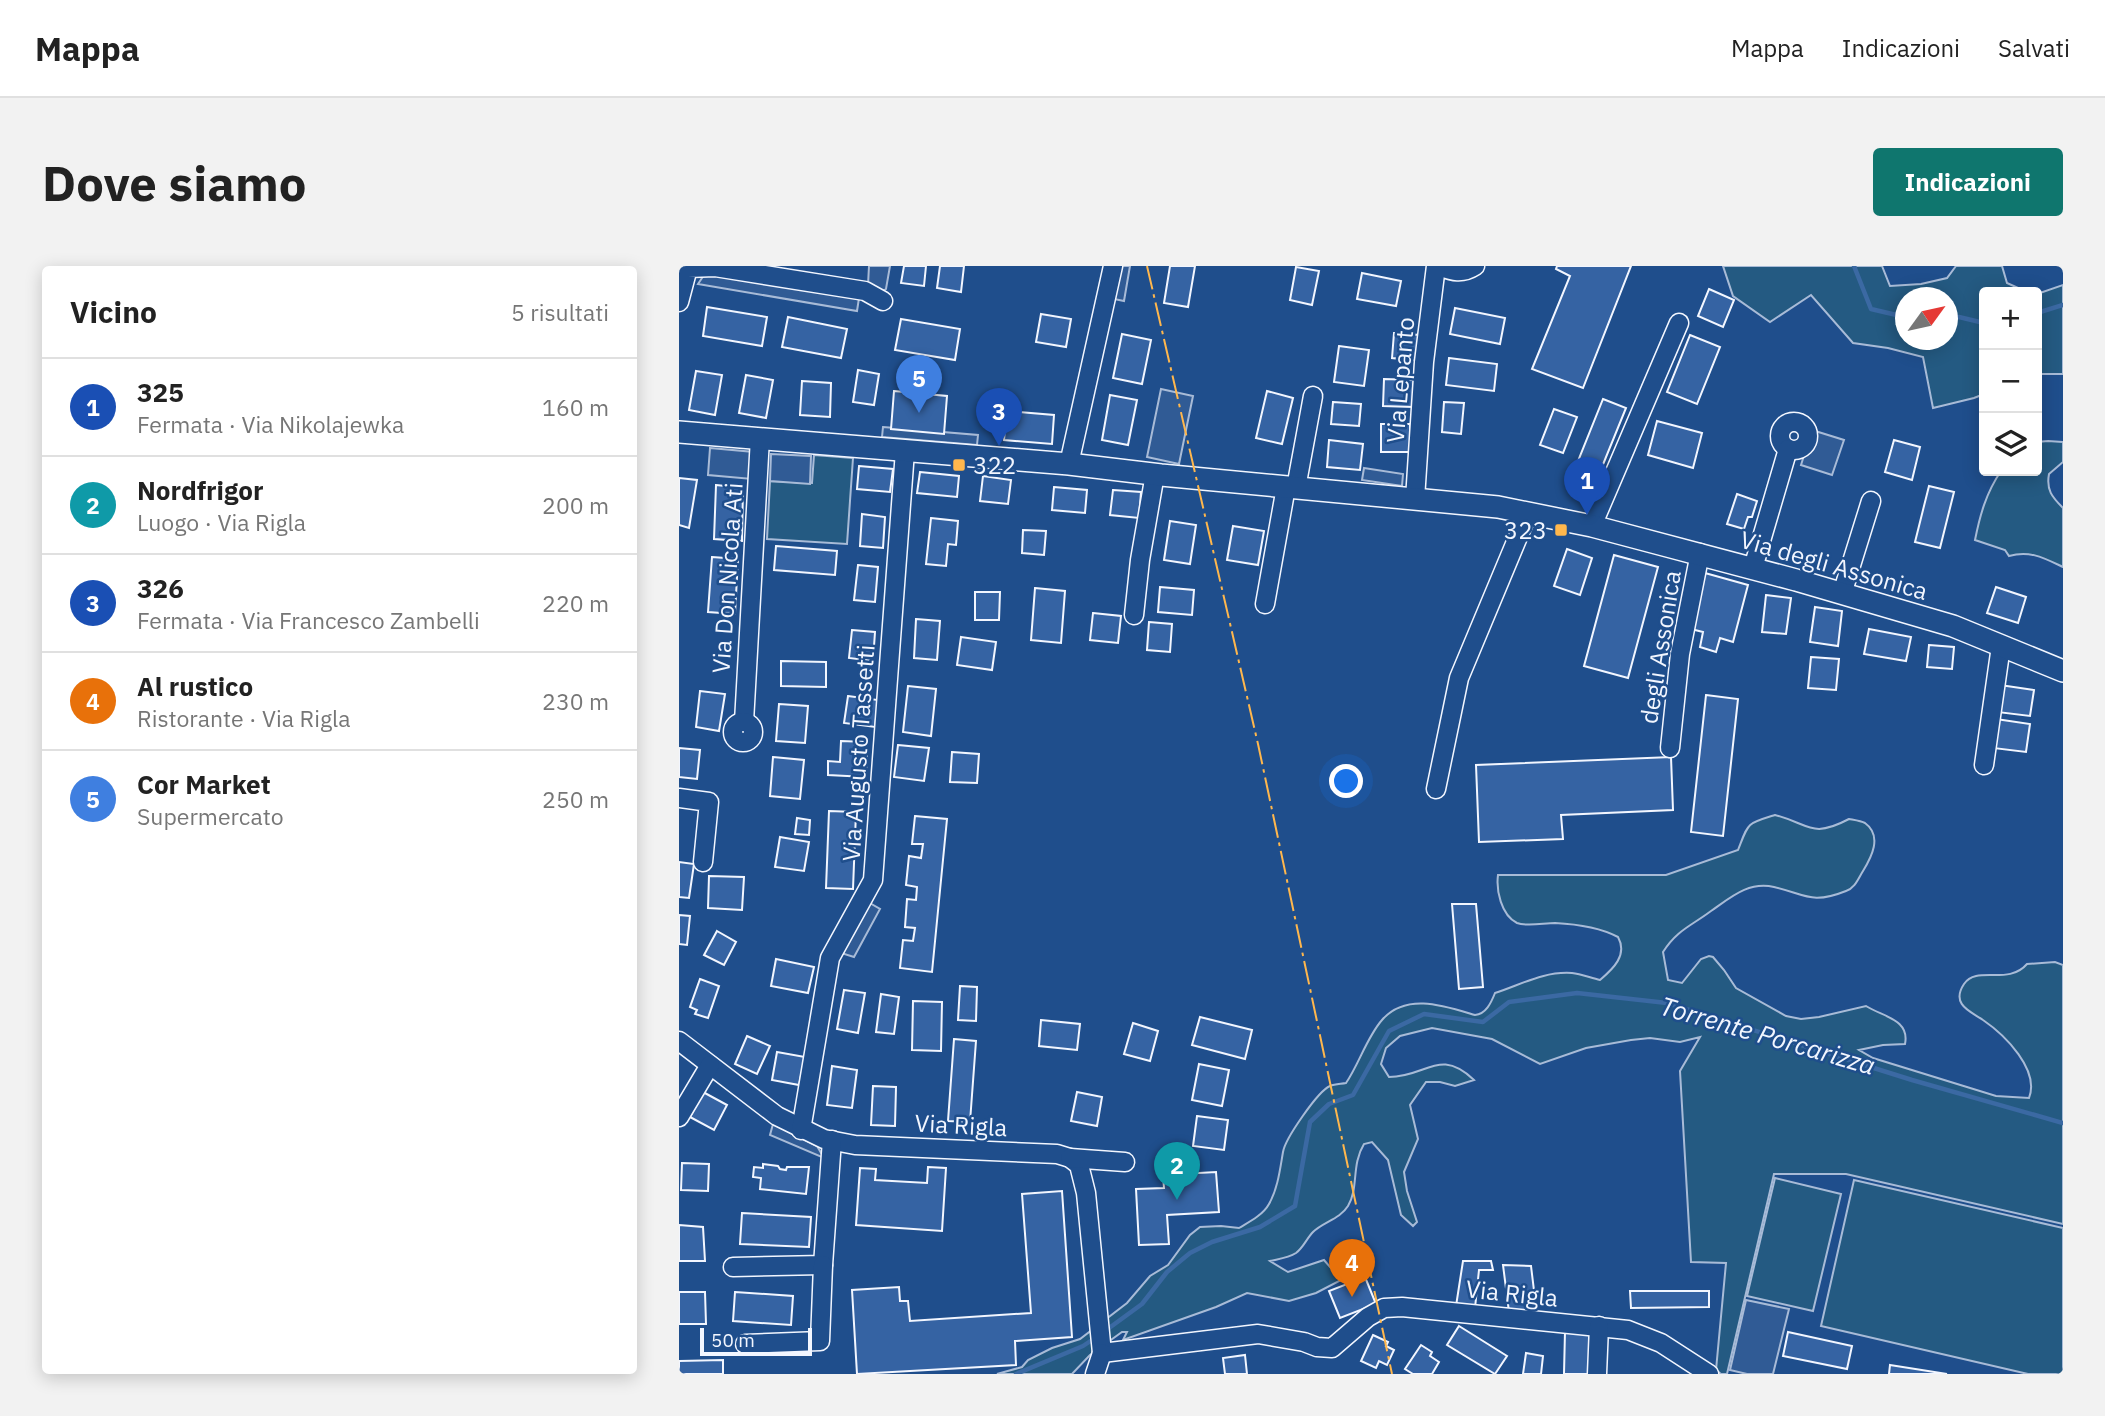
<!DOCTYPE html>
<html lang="it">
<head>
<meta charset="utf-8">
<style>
	:root { --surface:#fff; --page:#f2f2f2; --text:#222; --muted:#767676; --line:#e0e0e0; --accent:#0f766e }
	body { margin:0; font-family:"IBM Plex Sans",sans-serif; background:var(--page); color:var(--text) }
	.controls { position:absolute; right:21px; top:21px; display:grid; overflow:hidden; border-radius:7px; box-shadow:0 4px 18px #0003 }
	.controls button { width:63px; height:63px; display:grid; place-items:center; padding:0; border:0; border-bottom:2px solid var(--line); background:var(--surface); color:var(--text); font:35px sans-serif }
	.compass { position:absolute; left:1216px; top:21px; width:63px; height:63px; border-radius:50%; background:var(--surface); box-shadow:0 4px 18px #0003; rotate:57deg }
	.scale { position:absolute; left:21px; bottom:18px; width:112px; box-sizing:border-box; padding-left:7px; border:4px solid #f2f6ff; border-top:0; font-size:19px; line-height:24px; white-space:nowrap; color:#f2f6ff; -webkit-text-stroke:5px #1f4e8c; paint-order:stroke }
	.you { position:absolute; left:668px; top:516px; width:24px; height:24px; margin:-18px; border:5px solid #fff; border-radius:50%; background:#1a73e8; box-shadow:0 0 0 10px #1a73e833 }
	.badge { display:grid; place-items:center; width:46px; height:46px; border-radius:50%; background:var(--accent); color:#fff; font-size:23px; font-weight:700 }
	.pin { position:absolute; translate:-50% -58px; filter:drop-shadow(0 2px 4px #0008) }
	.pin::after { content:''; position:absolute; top:37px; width:24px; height:21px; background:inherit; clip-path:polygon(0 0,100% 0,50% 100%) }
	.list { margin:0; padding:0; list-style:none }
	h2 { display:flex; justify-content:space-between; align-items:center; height:91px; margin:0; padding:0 28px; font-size:30px }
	h2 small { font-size:23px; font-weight:400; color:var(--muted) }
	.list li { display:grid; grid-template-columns:46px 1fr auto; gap:21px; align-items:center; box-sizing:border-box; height:98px; padding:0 28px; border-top:2px solid var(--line) }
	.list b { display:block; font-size:26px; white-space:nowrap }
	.list p { margin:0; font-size:23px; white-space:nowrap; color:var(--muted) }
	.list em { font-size:23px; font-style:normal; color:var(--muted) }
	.icon { flex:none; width:38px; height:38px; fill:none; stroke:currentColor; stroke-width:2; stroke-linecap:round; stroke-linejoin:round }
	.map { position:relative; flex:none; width:1384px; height:1108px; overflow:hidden; border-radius:7px }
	header { display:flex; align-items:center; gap:42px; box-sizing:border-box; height:98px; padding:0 35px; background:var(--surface); border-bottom:2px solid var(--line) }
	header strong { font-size:33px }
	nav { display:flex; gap:38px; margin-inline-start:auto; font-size:24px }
	.intro { display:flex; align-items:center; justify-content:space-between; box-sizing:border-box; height:168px; padding:0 42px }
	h1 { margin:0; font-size:49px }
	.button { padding:18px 32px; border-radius:7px; background:var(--accent); color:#fff; font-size:24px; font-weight:700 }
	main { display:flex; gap:42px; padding:0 42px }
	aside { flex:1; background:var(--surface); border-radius:7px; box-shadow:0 4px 18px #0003 }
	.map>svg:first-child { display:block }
</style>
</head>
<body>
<header>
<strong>Mappa</strong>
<nav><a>Mappa</a><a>Indicazioni</a><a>Salvati</a></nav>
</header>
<div class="intro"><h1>Dove siamo</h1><a class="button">Indicazioni</a></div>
<main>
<aside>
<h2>Vicino<small>5 risultati</small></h2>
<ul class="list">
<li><span class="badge" style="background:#1a4fb4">1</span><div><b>325</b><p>Fermata · Via Nikolajewka</p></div><em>160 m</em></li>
<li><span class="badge" style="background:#0f9aa8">2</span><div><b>Nordfrigor</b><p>Luogo · Via Rigla</p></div><em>200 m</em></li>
<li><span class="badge" style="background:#1a4fb4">3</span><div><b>326</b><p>Fermata · Via Francesco Zambelli</p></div><em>220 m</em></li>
<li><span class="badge" style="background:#e8710a">4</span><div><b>Al rustico</b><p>Ristorante · Via Rigla</p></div><em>230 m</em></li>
<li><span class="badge" style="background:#3f7fe0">5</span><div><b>Cor Market</b><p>Supermercato</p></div><em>250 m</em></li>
</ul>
</aside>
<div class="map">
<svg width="1384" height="1108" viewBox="0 0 1384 1108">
	<rect width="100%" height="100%" fill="#1f4e8c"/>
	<g fill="#245a82" stroke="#a8bbd7" stroke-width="2" fill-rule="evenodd">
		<path d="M1044,0h159l8,20 31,-2 26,-6 9,-12h46l5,17 20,9h-43v102l-10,4 -41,10 -10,-51 -35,-9 -35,-5 -42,-48 -41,27 -37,-26zM1226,32h42v42h-42z"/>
		<path d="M1384,19v89h-26v-80z"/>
		<path d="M1369,175l15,1v20l-14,12c-3,16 3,23 14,34v59c-19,-9 -33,-17 -54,-11l-4,-6 -30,-10c5,-25 11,-47 26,-69h36v-29z"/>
		<path d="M135,189l39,3 -6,86 -80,-5 3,-58 42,2z"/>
		<path d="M1096,549c35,9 36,24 74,4 5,1 12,2 16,4 18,13 6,35 -2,48 -5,8 -8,17 -17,20 -35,14 -41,3 -72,-4 -26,-6 -44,11 -63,24 -20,15 -34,19 -48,41l5,28 14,3 19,-24 8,-3 4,1 11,13 12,18 50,28 15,3 18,-2 47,-11c17,11 44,13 39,38l-22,1 -24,5 14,8 123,38 33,2c11,-28 -24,-63 -46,-78 -11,-8 -33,-15 -19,-36 13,-19 44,2 63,-20l28,-2 8,3v259l-217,-50h-72l-47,200h-6l-5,-4 10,-107 -35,-1 -11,-191 20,-34 -20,5 -30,-4 -19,2 -45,8 -46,16 -48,-25 -60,-11 -32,8 -14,12 -5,16 8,13c38,0 50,-30 85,3l-19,6 -15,-4h-14l-16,23 8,34 -14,33 3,19 10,31 -4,4 -12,-11 -13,-55 -16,-18 -8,2c-13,21 -5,44 -16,62 -8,13 -25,16 -35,26 -6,6 -10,16 -17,21 -8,5 -18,6 -26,8l18,11 36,-12 13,15 10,2 -31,16 -27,8 -42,-8 -31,14 -93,33 4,-8h-5l-32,23 -18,19h-75l25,-7 6,-7 24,-12 28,-9 47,-36 23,-27 18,-11 22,-30 10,-8 21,-1 18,2c10,-6 24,-13 30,-24 9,-16 11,-35 14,-52 2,-13 35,-61 47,-66 5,-2 11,-2 16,-3 13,-19 21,-46 36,-63 24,-28 63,-14 93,-5 11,-1 16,-12 20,-22 25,-8 49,-22 77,-20 9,1 19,5 28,7 13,-11 28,-25 18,-43 -19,-10 -43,-13 -63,-14 -11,0 -28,4 -38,0 -16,-8 -21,-33 -19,-48h168l72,-25c11,-28 8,-26 37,-35z"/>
		<path d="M1096,912l66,16 -28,117 -66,-15z"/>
		<path d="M1175,914l209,48v146h-35l-207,-48z"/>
	</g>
	<g fill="#305b95" stroke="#a8bbd7" stroke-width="2">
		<path d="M190,0h21l-4,23 -18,12 -9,-3 -2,13 -159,-27 8,-12 162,13z"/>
		<path d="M440,0h11l-6,35 -10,-2z"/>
		<path d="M482,123l32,7 -14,68 -32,-7z"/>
		<path d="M204,161l95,8 -1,10 -95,-8z"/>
		<path d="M1133,164l32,10 -12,35 -31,-10z"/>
		<path d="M31,182l44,4 -2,27 -44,-4z"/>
		<path d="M92,188l40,2 -1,28 -40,-3z"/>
		<path d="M685,202l39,6 -1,12 -40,-6z"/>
		<path d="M189,636l12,7 -26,48 -13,-4z"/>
		<path d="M94,858l44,22 7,12 -54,-23z"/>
		<path d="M1067,1034l43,9 -16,65h-26l-17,-4z"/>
	</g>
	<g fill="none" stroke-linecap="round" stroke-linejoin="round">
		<g stroke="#3b69a3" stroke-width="4.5">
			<path d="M1175,0l17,43 34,8"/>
			<path d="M1358,47l26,-8"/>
			<path d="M1268,53l12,-2 25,6"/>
			<path d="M426,1065l37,-27 25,-32 23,-19 22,-11 48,-15 35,-21 15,-84 19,-18 24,-9 36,-64 35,-17 59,8 26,-20 68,-9 90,10 245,77 151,43"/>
			<path d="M337,1108l67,-28 12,-8"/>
		</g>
	</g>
	<g fill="#3563a3" stroke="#f2f6ff" stroke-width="2">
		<path d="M225,0h22l-2,20 -23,-3z"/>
		<path d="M261,0h24l-3,26 -24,-4z"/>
		<path d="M491,0h25l-7,41 -24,-4z"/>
		<path d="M878,0h74l-48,122 -51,-19 38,-93 -14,-7z"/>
		<path d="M617,1l23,4 -7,34 -22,-5z"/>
		<path d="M683,7l39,8 -5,25 -39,-7z"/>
		<path d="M1030,23l25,11 -11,27 -25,-11z"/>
		<path d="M28,41l60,10 -5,29 -59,-10z"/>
		<path d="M776,42l50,10 -5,26 -50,-10z"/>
		<path d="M362,48l30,5 -5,28 -30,-5z"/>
		<path d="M109,51l59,12 -6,29 -59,-11z"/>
		<path d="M222,53l59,10 -5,31 -60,-10z"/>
		<path d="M715,67l26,2 -2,26 -26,-3z"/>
		<path d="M443,68l29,6 -9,44 -29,-6z"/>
		<path d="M1011,69l30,12 -23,57 -30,-12z"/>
		<path d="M660,80l30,4 -5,36 -30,-4z"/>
		<path d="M770,92l48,6 -3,27 -48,-6z"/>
		<path d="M179,104l21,4 -5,31 -21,-3z"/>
		<path d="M17,105l26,4 -7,40 -26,-5z"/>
		<path d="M67,109l27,5 -7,38 -27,-5z"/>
		<path d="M705,113l30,1 -1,27 -30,-1z"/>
		<path d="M123,115l29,2 -1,34 -30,-2z"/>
		<path d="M215,125l53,5 -3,38 -53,-5z"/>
		<path d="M588,125l26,7 -11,46 -26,-6z"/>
		<path d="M431,129l27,5 -9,45 -26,-5z"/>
		<path d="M924,133l23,9 -35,86 -23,-8z"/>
		<path d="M654,136l28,2 -2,22 -28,-2z"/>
		<path d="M765,136l20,1 -3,31 -19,-2z"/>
		<path d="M875,143l23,8 -14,36 -23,-8z"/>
		<path d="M328,145l47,4 -2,29 -48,-4z"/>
		<path d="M978,155l45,12 -9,35 -45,-13z"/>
		<rect x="702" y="158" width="29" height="28"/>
		<path d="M650,174l34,4 -3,26 -33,-3z"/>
		<path d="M1215,174l26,7 -8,33 -27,-8z"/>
		<path d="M180,200l34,3 -3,23 -33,-3z"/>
		<path d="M241,206l39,4 -2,21 -40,-4z"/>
		<path d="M304,210l28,4 -3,24 -28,-3z"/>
		<path d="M0,212l18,2 -8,48 -10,-3z"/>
		<path d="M37,219l27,3 -1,53 -28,-2z"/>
		<path d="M1250,220l25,6 -14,56 -25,-6z"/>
		<path d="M375,221l33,3 -2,23 -33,-3z"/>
		<path d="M434,224l28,2 -2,26 -29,-3z"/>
		<path d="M1058,228l20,7 -5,16h-4l-4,12 -17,-5z"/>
		<path d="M183,248l23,3 -2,31 -23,-2z"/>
		<path d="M252,252l27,3 -2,24 -8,-1 -2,22 -20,-2z"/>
		<path d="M491,255l26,4 -6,39 -26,-4z"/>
		<path d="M554,260l31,5 -6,34 -31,-5z"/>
		<path d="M344,264l23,1 -2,24 -22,-2z"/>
		<path d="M97,280l61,5 -2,24 -61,-5z"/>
		<path d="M888,283l25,9 -12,37 -26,-9z"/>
		<path d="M935,289l44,12 -30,111 -44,-12z"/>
		<path d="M33,291l26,2 -3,55 -27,-2z"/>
		<path d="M179,299l20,2 -3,35 -21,-2z"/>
		<path d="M1026,307l43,12 -15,57 -13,-4 -4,14 -16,-5 3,-15 -12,-3z"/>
		<path d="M481,321l34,3 -2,25 -34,-3z"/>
		<path d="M1317,321l30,10 -8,26 -31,-10z"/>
		<path d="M356,322l30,3 -4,52 -30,-3z"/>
		<path d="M296,326h25l-1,28h-24z"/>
		<path d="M1087,329l25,3 -5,36 -24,-2z"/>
		<path d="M1136,341l27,4 -4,35 -28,-4z"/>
		<path d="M414,347l28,3 -3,27 -28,-3z"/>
		<path d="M237,353l24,2 -3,39 -23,-2z"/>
		<path d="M470,356l23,2 -2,28 -23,-2z"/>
		<path d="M1190,363l42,8 -5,24 -42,-7z"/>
		<path d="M173,364l23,2 -2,29 -24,-3z"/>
		<path d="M282,371l35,5 -4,28 -35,-5z"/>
		<path d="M1250,379l25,2 -2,22 -25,-2z"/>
		<path d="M1132,391l28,2 -3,31 -28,-2z"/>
		<path d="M102,395l45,1v25l-45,-1z"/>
		<path d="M1321,419l34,5 -4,26 -33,-4z"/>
		<path d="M229,420l28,3 -5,47 -28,-4z"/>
		<path d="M21,425l25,3 -6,37 -23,-4z"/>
		<path d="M1027,429l32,4 -15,137 -32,-4z"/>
		<path d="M169,430l30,4 -3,27 -31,-4z"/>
		<path d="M100,438l29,2 -3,37 -29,-2z"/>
		<path d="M1317,453l34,5 -4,28 -33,-4z"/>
		<path d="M162,475l26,1 -1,35 -38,-2v-14l12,1z"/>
		<path d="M219,479l31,3 -5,33 -30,-4z"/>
		<path d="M0,482l21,2 -3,29 -18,-2z"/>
		<path d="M273,486l27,2 -2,29 -27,-1z"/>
		<path d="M94,491l31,3 -4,39 -30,-3z"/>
		<path d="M992,491l2,53 -112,5 2,24 -84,3 -3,-77z"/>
		<path d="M150,545l27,1 -3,77 -27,-1z"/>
		<path d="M236,550l32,3 -15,153 -32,-4 3,-28 10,1 2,-13 -10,-1 2,-28 9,1 1,-13 -11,-2 3,-29 12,2 2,-14h-11z"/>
		<path d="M118,552l13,2 -1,15 -14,-1z"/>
		<path d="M101,571l29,5 -5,29 -29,-4z"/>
		<path d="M0,596l15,2 -5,34 -10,-1z"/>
		<path d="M30,610l35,1 -2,33 -34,-2z"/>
		<path d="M773,638h24l7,83 -24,2z"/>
		<path d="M0,649l11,1 -3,29 -8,-1z"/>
		<path d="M38,665l19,11 -12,23 -20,-10z"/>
		<path d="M97,693l38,8 -6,26 -37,-7z"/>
		<path d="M21,713l19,7 -11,32 -13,-4 2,-4 -7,-3z"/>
		<path d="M281,720l17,1 -1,34 -18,-1z"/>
		<path d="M165,724l21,3 -7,40 -21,-4z"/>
		<path d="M202,728l18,3 -5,37 -18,-2z"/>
		<path d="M234,735l29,1 -1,49 -29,-1z"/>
		<path d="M521,751l52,13 -7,29 -53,-14z"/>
		<path d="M362,754l39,4 -3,26 -38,-4z"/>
		<path d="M454,757l25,8 -8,30 -26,-7z"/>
		<path d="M68,770l23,10 -13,28 -22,-10z"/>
		<path d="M275,773l22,2 -6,81 -22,-1z"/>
		<path d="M98,786l28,5 -6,28 -27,-5z"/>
		<path d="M520,798l30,6 -7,36 -30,-6z"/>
		<path d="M153,800l25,4 -5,38 -25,-3z"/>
		<path d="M194,820l23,1 -1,39 -24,-1z"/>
		<path d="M24,826l24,13 -13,25 -24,-13z"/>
		<path d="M398,826l25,5 -5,29 -26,-5z"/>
		<path d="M518,850l31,4 -4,30 -31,-4z"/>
		<path d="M3,897l27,1 -1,27 -27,-1z"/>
		<path d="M84,898l15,2 2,3 6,1 1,-3h22l-3,27 -46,-5 1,-11 -8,-1 1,-10 9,1z"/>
		<path d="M249,901l18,1 -4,63 -86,-6 4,-57 16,1 -1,11 52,3z"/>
		<path d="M537,906l3,40 -52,3 2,29 -30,1 -3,-56 28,-1 -1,-13z"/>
		<path d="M383,925l10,146 -57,4 1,24 -159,9 -5,-84 47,-3 1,14h8l2,20 121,-8 -9,-119z"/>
		<path d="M63,947l69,4 -2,30 -69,-3z"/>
		<path d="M0,959l24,2 2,34h-26z"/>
		<path d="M784,995h28l2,9h-14l-4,38 -19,-2z"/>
		<path d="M824,999l28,1 6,49 -28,-3z"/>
		<path d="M686,1011l11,27 -36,14 -11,-27z"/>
		<path d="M951,1025h79v16l-78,1z"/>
		<path d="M0,1026h26l1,32h-27z"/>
		<path d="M56,1026l58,4 -2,29 -58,-4z"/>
		<path d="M780,1060l48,30 -12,18 -48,-29z"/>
		<path d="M886,1065h28l-1,43h-28z"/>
		<path d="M1109,1066l64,14 -5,23 -64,-13z"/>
		<path d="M694,1069l15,7 -2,4 8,4 -7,15 -8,-4 -3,7 -15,-7z"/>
		<path d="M742,1079l11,7 -2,4 9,6 -7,12h-19l-8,-5z"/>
		<path d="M847,1087l17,3 -2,18h-18z"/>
		<path d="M566,1089l2,19h-22l-2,-16z"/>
		<path d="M44,1094v14h-44v-13z"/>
		<path d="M1211,1099l57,9h-58z"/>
	</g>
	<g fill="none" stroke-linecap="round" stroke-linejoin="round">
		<defs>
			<g id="minor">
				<path d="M759,0c14,5 23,9 37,0"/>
				<path d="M0,36l9,-34 27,-1 150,24 18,10"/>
				<circle cx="1115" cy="170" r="14"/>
				<path d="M390,198l44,-198"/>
				<path d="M617,222l17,-92"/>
				<path d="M736,233l9,-137 12,-96"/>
				<path d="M913,260l87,-203"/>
				<path d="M1074,302l35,-119"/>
				<path d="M1163,328l29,-93"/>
				<path d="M586,338l21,-117"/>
				<path d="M455,349l6,-55 15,-86"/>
				<path d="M65,456l16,-284"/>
				<circle cx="64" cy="466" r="10"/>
				<path d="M991,482l10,-94 20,-101"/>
				<path d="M1305,499l17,-119"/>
				<path d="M757,523l23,-111 69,-165"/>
				<path d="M0,532l30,4 -6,60"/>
				<path d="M0,775l98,75 47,23 31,6 202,9 13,4 9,7 7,28 16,160 156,-19 46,8 13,5 15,1 36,-31 16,-9 18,-1 226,23 33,13 48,31"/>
				<path d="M0,851l31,-52"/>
				<path d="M122,864l29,-172 43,-78 32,-429"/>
				<path d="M391,892l55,4"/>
				<path d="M54,1001l90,-2 9,-125"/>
				<path d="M66,1078l75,-3 3,-76"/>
				<path d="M416,1108l7,-21"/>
				<path d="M918,1108l2,-48"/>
			</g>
			<path id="major" d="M0,166l390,32 92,11 337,32 94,19 204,54 157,46 110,45"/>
		</defs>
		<use href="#minor" stroke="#f2f6ff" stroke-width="21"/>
		<use href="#major" stroke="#f2f6ff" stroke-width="24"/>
		<use href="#minor" stroke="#1f4e8c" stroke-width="18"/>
		<use href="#major" stroke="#1f4e8c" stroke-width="21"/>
		<path stroke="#ffb74d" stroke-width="2" stroke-dasharray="24 5 3.5 5" stroke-linecap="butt" d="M468,0l111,478 134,630"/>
	</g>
	<g fill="#ffb74d" stroke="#1f4e8c" stroke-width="2.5">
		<rect x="273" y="192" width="14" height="14" rx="3.5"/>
		<rect x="875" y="257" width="14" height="14" rx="3.5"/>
	</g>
	<g text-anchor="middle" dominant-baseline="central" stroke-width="5" stroke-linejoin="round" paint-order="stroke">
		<g font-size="24" fill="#f2f6ff" stroke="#1f4e8c">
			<text transform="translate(721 114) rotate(-85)">Via Lepanto</text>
			<text transform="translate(1155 299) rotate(16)">Via degli Assonica</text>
			<text transform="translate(48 312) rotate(-86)">Via Don Nicola Ati</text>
			<text transform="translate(981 381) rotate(-81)">degli Assonica</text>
			<text transform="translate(179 487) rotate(-86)">Via Augusto Tassetti</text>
			<text transform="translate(282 859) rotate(3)">Via Rigla</text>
			<text transform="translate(833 1027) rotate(6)">Via Rigla</text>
		</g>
		<g font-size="24" fill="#f2f6ff" stroke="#1f4e8c" text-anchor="start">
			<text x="294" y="199">322</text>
			<text x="868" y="264" text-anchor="end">323</text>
		</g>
		<g font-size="26" font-style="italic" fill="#f2f6ff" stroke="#1f4e8c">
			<text transform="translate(1089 769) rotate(16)">Torrente Porcarizza</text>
		</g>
	</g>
</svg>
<div class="controls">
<button>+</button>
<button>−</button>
<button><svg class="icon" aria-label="layers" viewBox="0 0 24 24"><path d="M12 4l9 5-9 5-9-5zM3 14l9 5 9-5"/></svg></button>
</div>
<svg class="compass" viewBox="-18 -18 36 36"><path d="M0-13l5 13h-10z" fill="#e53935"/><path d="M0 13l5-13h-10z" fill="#767676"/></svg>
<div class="scale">50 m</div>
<div class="you"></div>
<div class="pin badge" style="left:908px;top:249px;background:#1a4fb4">1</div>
<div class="pin badge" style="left:498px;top:934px;background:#0f9aa8">2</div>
<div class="pin badge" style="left:320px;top:180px;background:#1a4fb4">3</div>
<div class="pin badge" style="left:673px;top:1031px;background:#e8710a">4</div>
<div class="pin badge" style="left:240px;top:147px;background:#3f7fe0">5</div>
</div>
</main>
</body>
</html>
